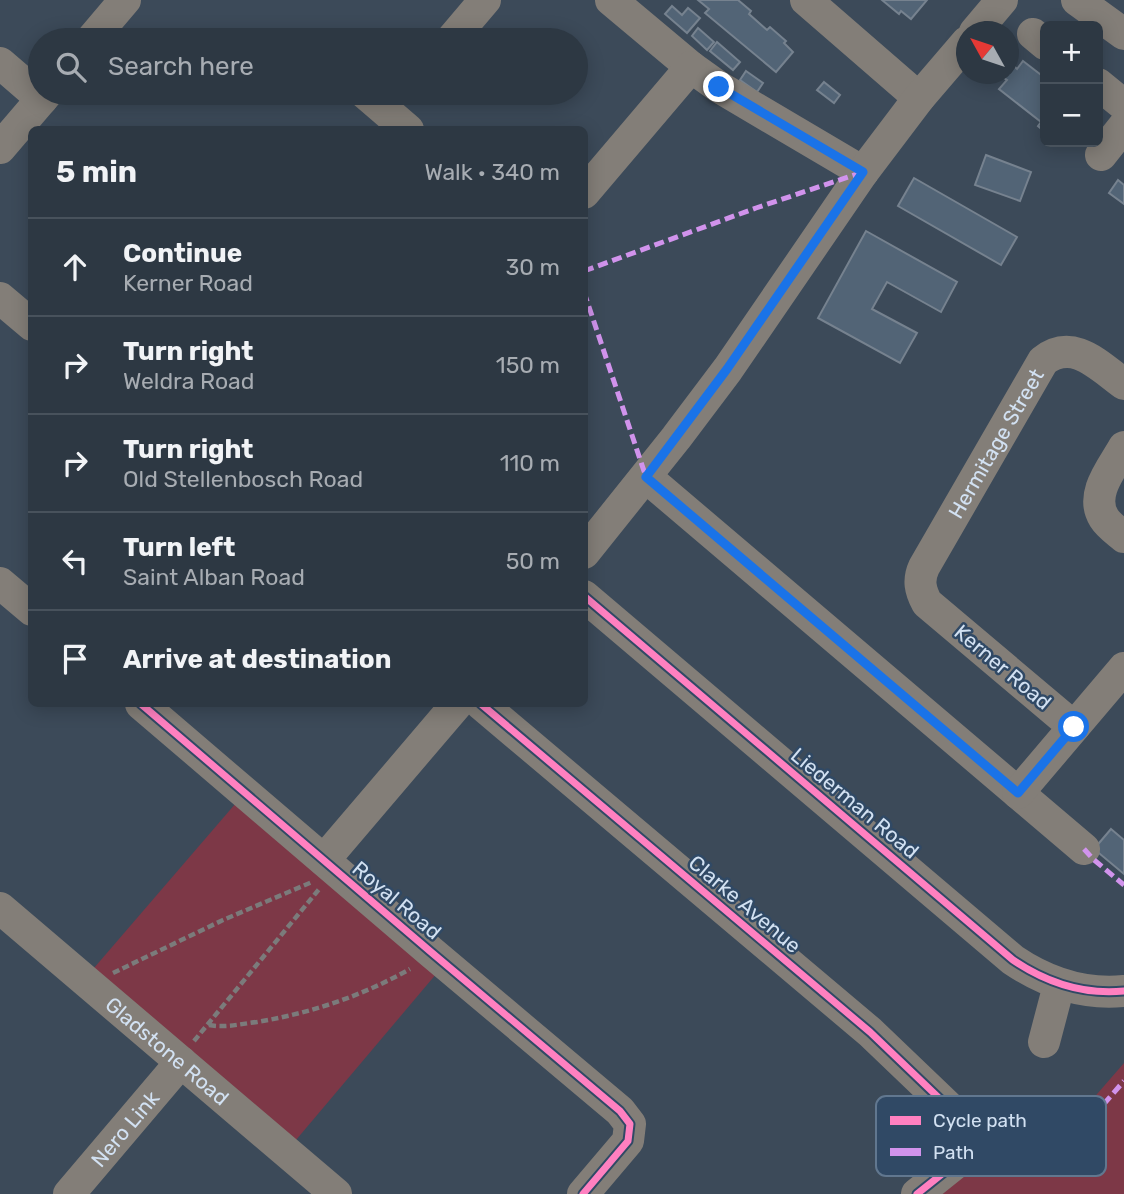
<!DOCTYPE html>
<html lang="en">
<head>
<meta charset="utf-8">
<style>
	:root { --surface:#2d3843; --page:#353f4a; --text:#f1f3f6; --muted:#a7acb2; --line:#48525c }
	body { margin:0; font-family:Rubik,sans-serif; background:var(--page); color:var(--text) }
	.controls { position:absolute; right:21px; top:21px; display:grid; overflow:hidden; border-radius:10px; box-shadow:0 4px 18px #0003 }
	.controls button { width:63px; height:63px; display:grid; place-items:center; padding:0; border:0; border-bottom:2px solid var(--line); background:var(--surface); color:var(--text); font:35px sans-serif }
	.compass { position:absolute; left:956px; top:21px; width:63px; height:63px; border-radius:50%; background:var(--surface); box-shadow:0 4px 18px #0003; rotate:310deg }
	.stop { position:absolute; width:21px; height:21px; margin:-16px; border:5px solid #1a73e8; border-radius:50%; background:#fff }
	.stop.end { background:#1a73e8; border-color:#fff; box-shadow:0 2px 7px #0008 }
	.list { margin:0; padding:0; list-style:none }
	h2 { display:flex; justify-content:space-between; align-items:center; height:91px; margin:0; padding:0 28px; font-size:30px }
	h2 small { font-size:23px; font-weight:400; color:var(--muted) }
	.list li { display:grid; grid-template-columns:46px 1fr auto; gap:21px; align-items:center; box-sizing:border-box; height:98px; padding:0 28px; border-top:2px solid var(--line) }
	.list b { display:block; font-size:26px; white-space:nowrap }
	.list p { margin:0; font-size:23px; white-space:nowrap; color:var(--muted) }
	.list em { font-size:23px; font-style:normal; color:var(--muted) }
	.icon { flex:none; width:38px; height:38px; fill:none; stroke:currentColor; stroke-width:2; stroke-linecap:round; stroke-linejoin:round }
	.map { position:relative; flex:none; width:1124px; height:1194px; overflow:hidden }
	.search { position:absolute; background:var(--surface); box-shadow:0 4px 18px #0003; left:28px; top:28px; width:560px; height:77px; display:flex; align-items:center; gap:18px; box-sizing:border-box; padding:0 24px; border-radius:38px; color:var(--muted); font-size:26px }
	.panel { position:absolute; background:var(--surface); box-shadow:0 4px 18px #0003; left:28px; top:126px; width:560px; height:581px; border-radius:10px }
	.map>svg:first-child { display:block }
</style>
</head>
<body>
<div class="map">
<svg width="1124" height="1194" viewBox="0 0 1124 1194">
	<rect width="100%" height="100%" fill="#3c4a59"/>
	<g fill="#7d3847">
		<path d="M236,803l201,170 -141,167 -202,-172z"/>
		<path d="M1124,1063v131h-189l43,-68 18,-17 49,45z"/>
	</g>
	<g fill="#526476" stroke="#76828f" stroke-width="2">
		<path d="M698,0h40l13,11 -2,3 18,16 3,-3 16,14 -2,2 9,9 -17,20 -71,-59 4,-4z"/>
		<path d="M882,0h45l-16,19 -10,-8 -2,3z"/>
		<path d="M672,6l10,9 6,-7 12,10 -13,15 -22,-19z"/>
		<path d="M698,28l16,14 -7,8 -15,-14z"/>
		<path d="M717,42l23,20 -7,8 -23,-19z"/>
		<path d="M1023,61l22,17v54l-7,-6 3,-4 -42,-33 8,-9 -6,-4 2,-2h6v-8l2,-3 6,6z"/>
		<path d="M746,71l17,12 -6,9 -17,-12z"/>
		<path d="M824,82l16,13 -6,8 -17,-13z"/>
		<path d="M986,155l45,17 -11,29 -45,-16z"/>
		<path d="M914,178l103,59 -16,28 -103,-59z"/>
		<path d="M1118,180l6,5v19l-15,-11z"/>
		<path d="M866,231l91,51 -16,30 -54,-30 -15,27 45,24 -17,30 -82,-45z"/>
		<path d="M1111,829l13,11v34l-30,-25z"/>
	</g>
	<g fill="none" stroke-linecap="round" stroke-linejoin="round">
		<g stroke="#7b7b7b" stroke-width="4.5" stroke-dasharray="7 3.5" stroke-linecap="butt">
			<path d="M113,973l110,-53 89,-38"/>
			<path d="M209,1025c16,3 31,-1 48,-3 54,-9 105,-26 153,-53"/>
			<path d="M194,1041l126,-153"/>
		</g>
		<g stroke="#837e78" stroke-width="32">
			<path d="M611,0l80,67 28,20 144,85"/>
			<path d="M806,0l113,98"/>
			<path d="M1077,0l47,34"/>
			<path d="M975,32l27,-32"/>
			<path d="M1033,34l12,10"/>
			<path d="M91,40l34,-40"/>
			<path d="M451,40l34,-40"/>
			<path d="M0,63l42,36"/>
			<path d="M1098,84l26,21"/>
			<path d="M365,93l43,37"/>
			<path d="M0,148l47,-55"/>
			<path d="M1101,155l23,-29"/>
			<path d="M584,193l107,-126"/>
			<path d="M0,298l32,27"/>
			<path d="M1124,447c-11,20 -35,47 -20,71 5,8 13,13 20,19"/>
			<path d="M646,477l438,372"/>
			<path d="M584,553l92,-115 52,-69 135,-197 56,-74 48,-56"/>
			<path d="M0,583l32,27"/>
			<path d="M584,596l429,364c34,23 70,35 111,31"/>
			<path d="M141,704l290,248 189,159 10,13 -2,17 -45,53"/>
			<path d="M481,704l389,328 92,88c7,13 8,25 0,38l-45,36"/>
			<path id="s1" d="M1074,727l-147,-124c-7,-13 -9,-23 -3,-36l119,-206c30,-24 56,5 81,23"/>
			<path d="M1018,793l106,-125"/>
			<path d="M324,860l133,-156"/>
			<path id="s2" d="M0,908l336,286"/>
			<path d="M1044,1042l15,-57"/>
			<path id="s3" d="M69,1194l112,-132"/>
		</g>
		<g stroke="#d193ec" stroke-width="5" stroke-dasharray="10 5" stroke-linecap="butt">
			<path d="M584,271l172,-63 107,-36"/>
			<path d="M584,292l62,185"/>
			<path d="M1084,849l9,10 31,26"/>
			<path d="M968,1144l21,7 62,13 73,-83"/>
		</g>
		<defs>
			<g id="cycleway">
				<path d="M584,596l429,364c34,23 70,35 111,31"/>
				<path d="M141,704l290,248 189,159 10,13 -2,17 -45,53"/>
				<path d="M481,704l389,328 92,88c7,13 8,25 0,38l-45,36"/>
			</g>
		</defs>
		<use href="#cycleway" stroke="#304965" stroke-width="11"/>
		<use href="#cycleway" stroke="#ff80c0" stroke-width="7"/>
	</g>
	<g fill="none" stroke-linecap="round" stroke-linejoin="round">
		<path stroke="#1a73e8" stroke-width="9" d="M719,87l144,85 -136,197 -81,108 372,316 56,-66"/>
	</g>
	<g text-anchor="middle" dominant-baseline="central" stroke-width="5" stroke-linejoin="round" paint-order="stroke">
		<g font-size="21" fill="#d2e1f2" stroke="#304965">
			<text stroke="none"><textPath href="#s1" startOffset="373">Hermitage Street</textPath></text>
			<text transform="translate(1003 667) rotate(40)">Kerner Road</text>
			<text transform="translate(855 803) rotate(40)">Liederman Road</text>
			<text transform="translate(397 900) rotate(40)">Royal Road</text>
			<text transform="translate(745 904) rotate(40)">Clarke Avenue</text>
			<text stroke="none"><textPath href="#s2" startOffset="220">Gladstone Road</textPath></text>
			<text stroke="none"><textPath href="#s3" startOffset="86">Nero Link</textPath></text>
		</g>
	</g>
	<rect x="876" y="1096" width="230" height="80" rx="10" fill="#304965" stroke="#61778f" stroke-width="2"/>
	<rect x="890" y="1116" width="31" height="9" fill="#ff80c0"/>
	<rect x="890" y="1148" width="31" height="8" fill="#d193ec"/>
	<g font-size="19" fill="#d2e1f2">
		<text x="933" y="1127">Cycle path</text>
		<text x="933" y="1159">Path</text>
	</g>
</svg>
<div class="controls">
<button>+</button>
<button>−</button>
</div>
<svg class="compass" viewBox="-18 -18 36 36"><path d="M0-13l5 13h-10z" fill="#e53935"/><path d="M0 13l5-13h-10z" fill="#a7acb2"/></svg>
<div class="stop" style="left:1074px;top:727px"></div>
<div class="stop end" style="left:719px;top:87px"></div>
<div class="search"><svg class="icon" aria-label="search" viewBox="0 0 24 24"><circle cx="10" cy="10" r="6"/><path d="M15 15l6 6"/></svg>Search here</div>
<section class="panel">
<h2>5 min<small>Walk · 340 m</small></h2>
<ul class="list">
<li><svg class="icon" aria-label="ahead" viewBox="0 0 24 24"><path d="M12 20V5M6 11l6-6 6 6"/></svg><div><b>Continue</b><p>Kerner Road</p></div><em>30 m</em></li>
<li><svg class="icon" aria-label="right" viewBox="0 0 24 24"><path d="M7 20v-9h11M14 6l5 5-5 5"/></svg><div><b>Turn right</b><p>Weldra Road</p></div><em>150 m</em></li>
<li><svg class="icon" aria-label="right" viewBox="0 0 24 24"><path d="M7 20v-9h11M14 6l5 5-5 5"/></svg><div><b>Turn right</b><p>Old Stellenbosch Road</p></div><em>110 m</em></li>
<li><svg class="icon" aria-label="left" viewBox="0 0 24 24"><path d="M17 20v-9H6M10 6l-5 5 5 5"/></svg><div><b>Turn left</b><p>Saint Alban Road</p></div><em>50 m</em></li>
<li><svg class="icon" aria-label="arrive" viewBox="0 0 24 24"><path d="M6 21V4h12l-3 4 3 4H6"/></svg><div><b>Arrive at destination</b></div></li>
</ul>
</section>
</div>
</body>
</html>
